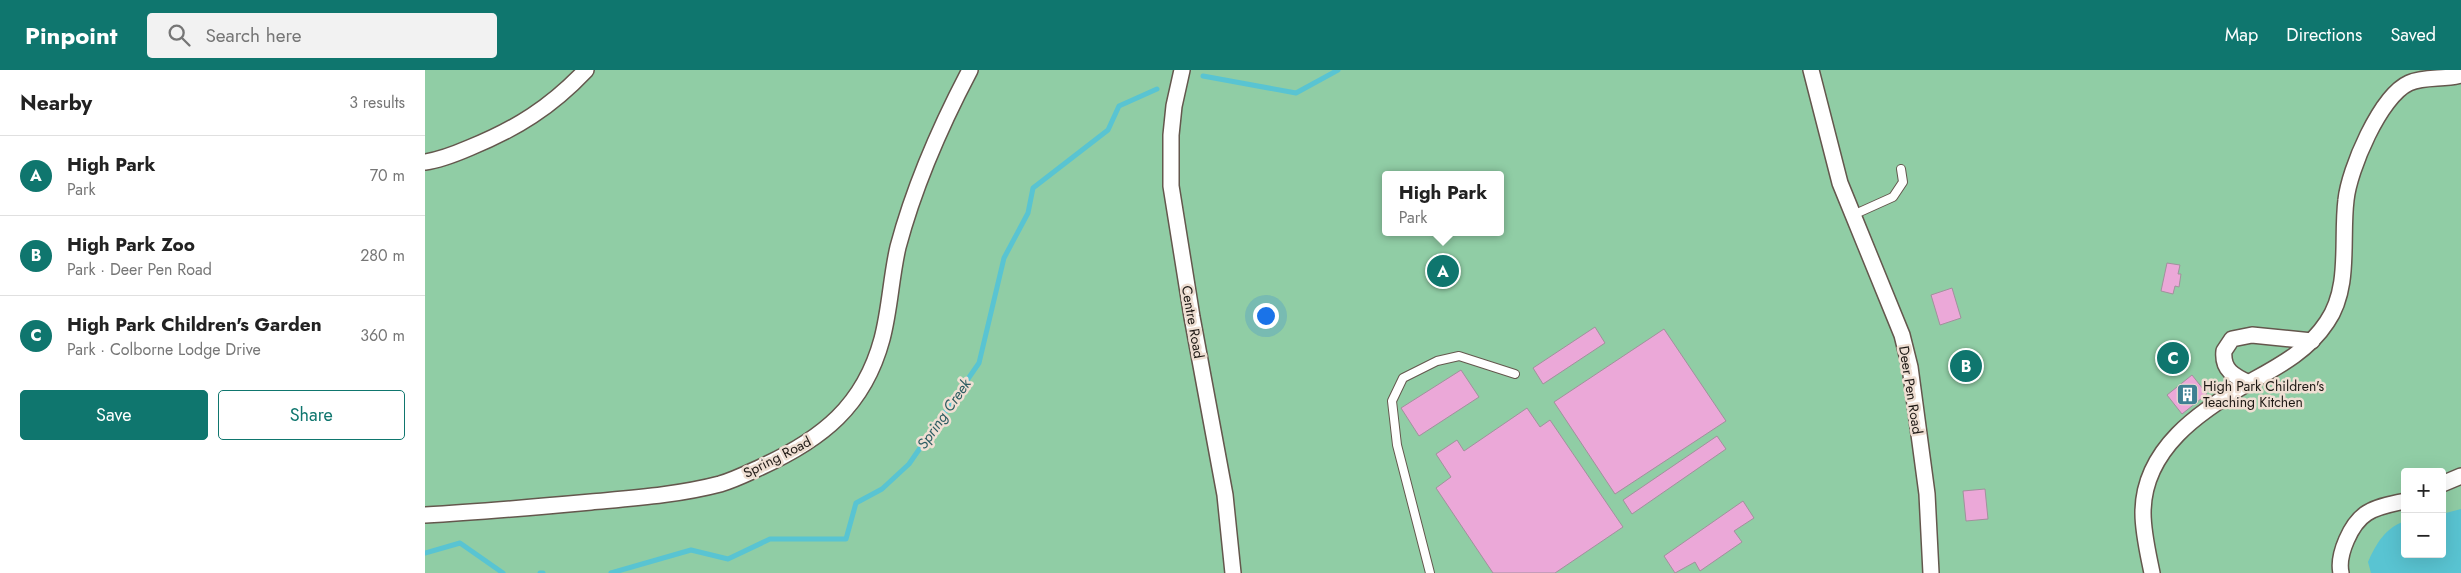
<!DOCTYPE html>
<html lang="en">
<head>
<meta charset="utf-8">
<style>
	:root { --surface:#fff; --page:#f2f2f2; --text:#222; --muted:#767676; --line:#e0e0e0; --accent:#0f766e }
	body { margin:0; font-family:Jost,sans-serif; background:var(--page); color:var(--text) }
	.controls { position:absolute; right:15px; bottom:15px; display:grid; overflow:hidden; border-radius:5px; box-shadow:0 5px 20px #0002 }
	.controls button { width:45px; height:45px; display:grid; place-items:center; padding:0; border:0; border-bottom:1px solid var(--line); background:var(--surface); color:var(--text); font:25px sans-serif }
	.you { position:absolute; left:840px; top:245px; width:18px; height:18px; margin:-12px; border:4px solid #fff; border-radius:50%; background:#1a73e8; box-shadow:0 0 0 8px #1a73e833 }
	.badge { display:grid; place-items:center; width:32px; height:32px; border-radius:50%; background:var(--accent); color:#fff; font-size:16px; font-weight:700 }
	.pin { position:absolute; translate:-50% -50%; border:2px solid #fff; box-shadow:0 1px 5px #0006 }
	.popup { position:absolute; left:957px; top:101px; width:122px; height:65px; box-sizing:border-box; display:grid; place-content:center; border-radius:5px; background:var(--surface); filter:drop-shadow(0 1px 4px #0005); font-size:16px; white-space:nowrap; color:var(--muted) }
	.popup b { font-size:19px; color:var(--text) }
	.popup::after { content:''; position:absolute; left:50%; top:100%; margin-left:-10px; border:10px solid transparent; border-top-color:var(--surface) }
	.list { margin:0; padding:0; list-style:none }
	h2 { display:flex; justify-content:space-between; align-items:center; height:65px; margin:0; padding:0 20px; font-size:21px }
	h2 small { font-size:16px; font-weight:400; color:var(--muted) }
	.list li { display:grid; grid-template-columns:32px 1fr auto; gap:15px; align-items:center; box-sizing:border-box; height:80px; padding:0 20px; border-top:1px solid var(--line) }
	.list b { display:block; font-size:19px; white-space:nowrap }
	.list p { margin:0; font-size:16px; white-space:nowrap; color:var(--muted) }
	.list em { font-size:16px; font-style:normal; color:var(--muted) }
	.actions { display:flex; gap:10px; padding:15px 20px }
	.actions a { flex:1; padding:11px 0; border:1px solid var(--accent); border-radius:5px; text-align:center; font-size:18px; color:var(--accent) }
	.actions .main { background:var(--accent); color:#fff }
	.icon { flex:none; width:28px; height:28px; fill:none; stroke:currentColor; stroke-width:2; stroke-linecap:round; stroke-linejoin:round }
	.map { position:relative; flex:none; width:2036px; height:503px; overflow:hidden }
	header { display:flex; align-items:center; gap:30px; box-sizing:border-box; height:70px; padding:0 25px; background:var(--accent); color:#fff }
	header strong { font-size:24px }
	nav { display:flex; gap:28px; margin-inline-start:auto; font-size:18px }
	.search { width:350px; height:45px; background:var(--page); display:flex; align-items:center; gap:12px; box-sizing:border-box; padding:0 18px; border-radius:5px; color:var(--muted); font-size:19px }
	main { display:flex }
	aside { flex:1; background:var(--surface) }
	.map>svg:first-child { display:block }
</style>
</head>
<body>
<header>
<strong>Pinpoint</strong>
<div class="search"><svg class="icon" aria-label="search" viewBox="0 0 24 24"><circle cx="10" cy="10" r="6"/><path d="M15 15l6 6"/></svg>Search here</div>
<nav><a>Map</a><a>Directions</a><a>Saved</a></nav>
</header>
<main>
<aside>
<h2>Nearby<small>3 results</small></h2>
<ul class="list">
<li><span class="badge">A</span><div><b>High Park</b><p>Park</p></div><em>70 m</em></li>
<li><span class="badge">B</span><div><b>High Park Zoo</b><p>Park · Deer Pen Road</p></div><em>280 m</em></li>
<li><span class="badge">C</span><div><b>High Park Children's Garden</b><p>Park · Colborne Lodge Drive</p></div><em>360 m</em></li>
</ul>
<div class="actions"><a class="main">Save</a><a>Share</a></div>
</aside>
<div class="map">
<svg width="2036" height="503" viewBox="0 0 2036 503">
	<rect width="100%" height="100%" fill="#efdfd3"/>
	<path fill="#90cda5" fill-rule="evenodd" d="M0,0h2036v503h-2036zM960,105h116v57h-116zM1980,402h37v82h-37z"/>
	<path fill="#59c4d2" d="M2036,439v64h-90l-3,-11c8,-18 17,-34 37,-41v33h37v-40z"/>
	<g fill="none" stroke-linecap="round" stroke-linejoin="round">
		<g stroke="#59c4d2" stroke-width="5">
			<path d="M778,6l93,17 42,-23"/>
			<path d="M0,483l35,-10 43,30"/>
			<path d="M115,503h3"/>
			<path d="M186,503l80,-23 37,9 42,-20h76l10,-36 26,-14 27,-25 70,-101 25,-105 24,-45 5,-25 75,-58 11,-24 38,-17"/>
		</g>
	</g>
	<g fill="#eba8d8" stroke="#a1919c">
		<path d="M1742,193l13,2 -2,9h3l-2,13 -4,-1 -2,8 -12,-3z"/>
		<path d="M1527,218l9,30 -21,7 -9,-30z"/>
		<path d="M1170,257l10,16 -62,41 -10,-16z"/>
		<path d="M1239,259l62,92 -111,73 -61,-92z"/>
		<path d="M1036,300l18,27 -60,39 -18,-28z"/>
		<path d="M1767,305l15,19 -25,20 -15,-19z"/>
		<path d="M1102,338l13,19 10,-7 73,107 -68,46h-62l-57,-85 15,-11 -15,-23 21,-14 7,11z"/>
		<path d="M1292,366l9,13 -94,65 -9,-14z"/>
		<path d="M1560,419l3,30 -22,2 -3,-30z"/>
		<path d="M1318,431l11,17 -20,13 8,11 -42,29 -5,-9 -20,11 -11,-17z"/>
	</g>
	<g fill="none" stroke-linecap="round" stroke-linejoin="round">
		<defs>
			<g id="lane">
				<path d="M1428,145l40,-18 10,-15 -2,-13"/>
				<path d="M1005,503l-33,-128 -5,-44 11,-23 34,-17 22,-5 56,18"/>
			</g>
			<g id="street">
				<path d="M757,0l-8,36 -3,29v51l21,131 33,178 8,78"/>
				<path d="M1386,0l29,113 62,152 8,32 17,127 4,79"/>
				<path d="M0,92c15,-2 30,-8 44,-14 47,-19 82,-41 117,-78"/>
				<path d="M1824,313c-15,-7 -27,-13 -25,-32l8,-12 20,-4 60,6"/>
				<path d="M2017,414l19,-8"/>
				<path d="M0,445c56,-3 111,-8 166,-13 43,-4 87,-7 129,-18 14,-4 28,-11 41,-17 61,-28 103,-61 121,-128 8,-30 9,-62 16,-92 16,-60 43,-122 72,-177"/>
				<path d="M1727,503c-4,-20 -9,-40 -9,-60 0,-64 57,-102 107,-131 29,-16 58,-31 77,-60 24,-35 14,-82 19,-122 3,-30 34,-104 63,-117 16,-7 35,-3 52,-8"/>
				<path d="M1916,503c-4,-18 10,-50 26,-60 11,-7 25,-9 38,-12"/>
			</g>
		</defs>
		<use href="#lane" stroke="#64574d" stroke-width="10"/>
		<use href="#street" stroke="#64574d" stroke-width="18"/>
		<use href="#lane" stroke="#fff" stroke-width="8"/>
		<use href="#street" stroke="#fff" stroke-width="15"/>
	</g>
	<defs>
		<symbol id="building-square" viewBox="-11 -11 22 22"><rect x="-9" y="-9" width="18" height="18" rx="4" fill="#3e8092" stroke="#efdfd3"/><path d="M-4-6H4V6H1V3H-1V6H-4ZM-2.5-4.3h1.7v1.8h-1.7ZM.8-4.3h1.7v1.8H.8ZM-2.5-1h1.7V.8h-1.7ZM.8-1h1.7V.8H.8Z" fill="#fff"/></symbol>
	</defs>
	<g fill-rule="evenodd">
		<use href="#building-square" x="1750" y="312" width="25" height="25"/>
	</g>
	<g text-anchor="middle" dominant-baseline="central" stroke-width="5" stroke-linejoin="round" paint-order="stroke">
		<g font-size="14" fill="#1d1814" stroke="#efdfd3">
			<text transform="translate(768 252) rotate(80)">Centre Road</text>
			<text transform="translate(1486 320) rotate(81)">Deer Pen Road</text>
			<text transform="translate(352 387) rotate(-27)">Spring Road</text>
		</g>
		<g font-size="14" fill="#1d1814" stroke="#efdfd3" text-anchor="start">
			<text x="1778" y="316">High Park Children's<tspan x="1778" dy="16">Teaching Kitchen</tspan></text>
		</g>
		<g font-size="15" font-style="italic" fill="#2d5c62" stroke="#efdfd3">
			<text transform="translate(519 344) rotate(-55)">Spring Creek</text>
		</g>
	</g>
</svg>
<div class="controls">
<button>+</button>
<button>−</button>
</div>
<div class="you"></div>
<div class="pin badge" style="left:1018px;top:201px">A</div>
<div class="popup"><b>High Park</b>Park</div>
<div class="pin badge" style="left:1541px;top:296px">B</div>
<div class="pin badge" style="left:1748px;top:288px">C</div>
</div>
</main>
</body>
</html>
